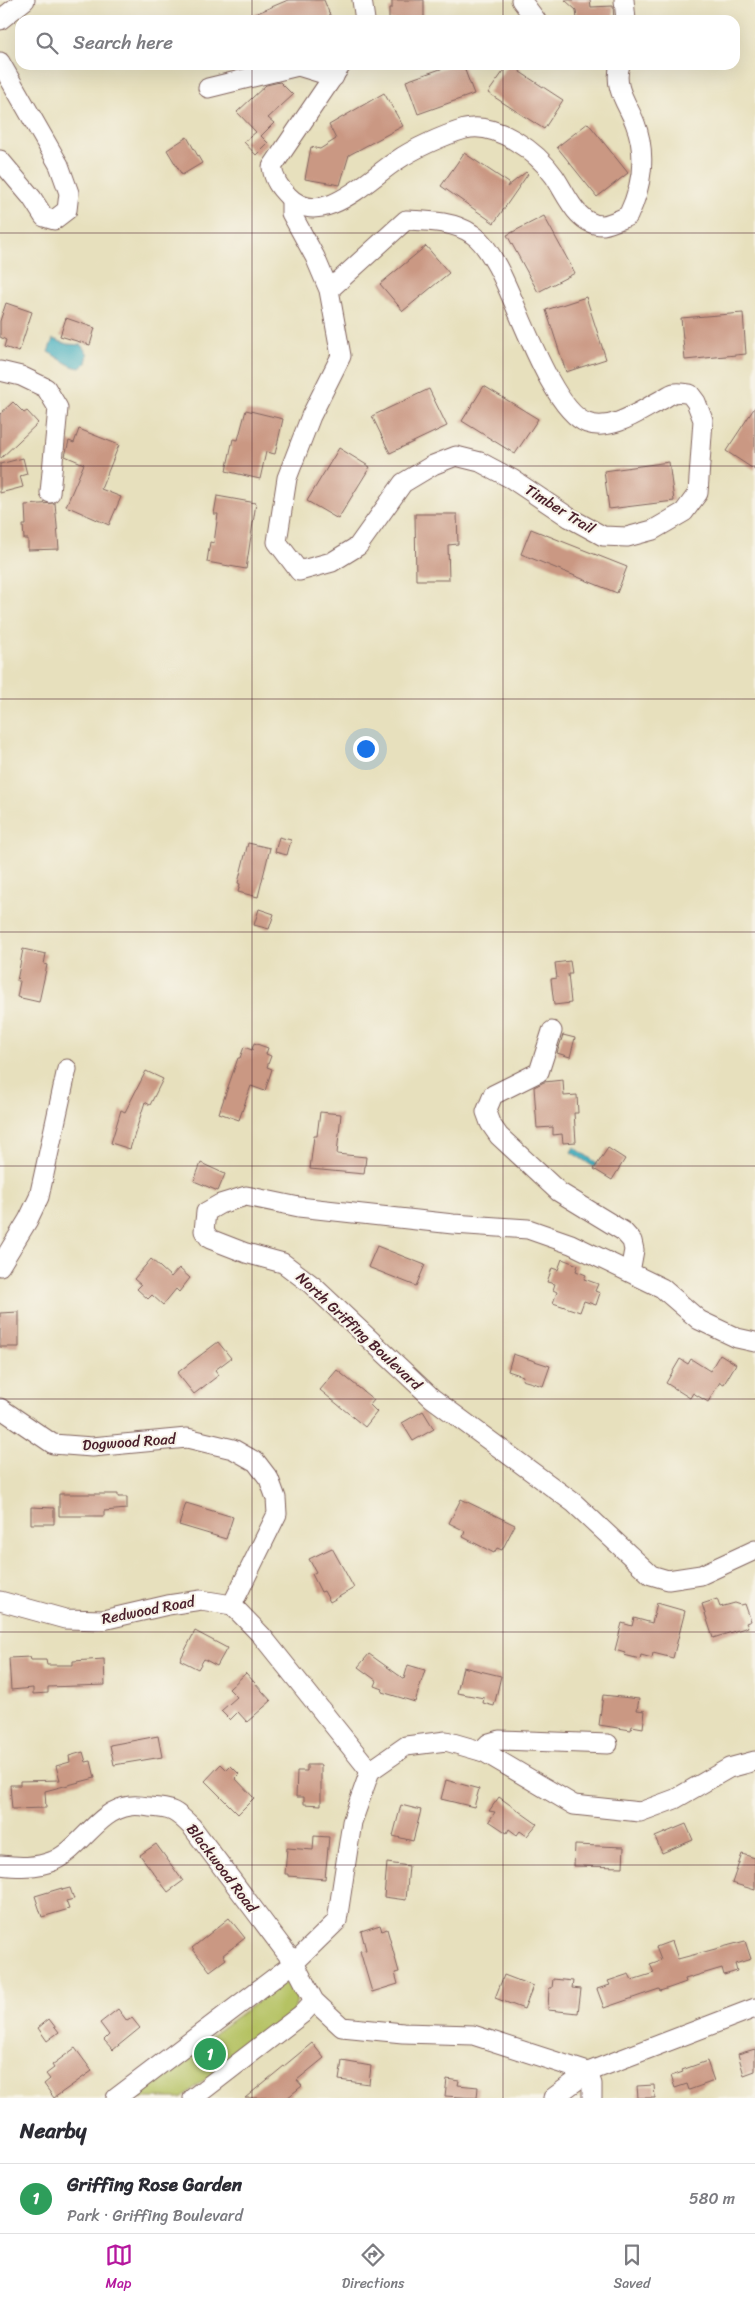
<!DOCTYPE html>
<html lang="en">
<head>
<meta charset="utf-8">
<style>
	:root { --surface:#fff; --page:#f2f2f3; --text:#2b2b33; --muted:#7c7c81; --line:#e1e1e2; --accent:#b5179e }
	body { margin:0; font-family:Sriracha,sans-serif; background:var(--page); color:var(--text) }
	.you { position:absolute; left:365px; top:748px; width:18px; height:18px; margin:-12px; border:4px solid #fff; border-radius:50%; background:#1a73e8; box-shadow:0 0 0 8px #1a73e833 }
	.badge { display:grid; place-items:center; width:32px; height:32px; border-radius:50%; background:var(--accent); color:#fff; font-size:16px; font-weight:700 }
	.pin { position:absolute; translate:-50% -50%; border:2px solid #fff; box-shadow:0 1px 5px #0006 }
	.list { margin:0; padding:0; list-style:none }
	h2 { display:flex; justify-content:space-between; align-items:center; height:65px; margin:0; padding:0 20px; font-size:21px }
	h2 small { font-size:16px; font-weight:400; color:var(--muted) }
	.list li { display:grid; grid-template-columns:32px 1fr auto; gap:15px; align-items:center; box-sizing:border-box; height:70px; padding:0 20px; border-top:1px solid var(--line) }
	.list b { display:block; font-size:19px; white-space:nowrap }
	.list p { margin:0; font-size:16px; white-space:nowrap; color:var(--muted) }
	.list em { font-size:16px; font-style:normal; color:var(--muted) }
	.icon { flex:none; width:28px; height:28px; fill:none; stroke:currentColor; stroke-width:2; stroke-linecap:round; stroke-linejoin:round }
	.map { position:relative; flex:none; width:755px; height:2098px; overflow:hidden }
	.search { position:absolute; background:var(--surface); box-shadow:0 5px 20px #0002; left:15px; right:15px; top:15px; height:55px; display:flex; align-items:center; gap:12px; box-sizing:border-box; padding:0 18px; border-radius:15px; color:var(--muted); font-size:19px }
	.sheet { height:135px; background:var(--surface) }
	nav { display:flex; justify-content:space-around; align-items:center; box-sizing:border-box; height:70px; border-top:1px solid var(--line); background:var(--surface); font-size:14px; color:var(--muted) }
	nav a { display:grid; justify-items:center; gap:2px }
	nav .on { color:var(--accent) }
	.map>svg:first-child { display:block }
</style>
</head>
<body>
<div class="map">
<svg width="755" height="2098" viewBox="0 0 755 2098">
	<rect width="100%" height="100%" fill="#f7f3e8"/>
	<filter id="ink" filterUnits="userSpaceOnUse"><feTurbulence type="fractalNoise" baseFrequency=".02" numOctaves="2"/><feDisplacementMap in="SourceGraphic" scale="10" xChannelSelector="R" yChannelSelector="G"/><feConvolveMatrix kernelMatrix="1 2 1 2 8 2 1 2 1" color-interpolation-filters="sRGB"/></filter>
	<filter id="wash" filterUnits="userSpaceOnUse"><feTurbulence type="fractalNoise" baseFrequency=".0096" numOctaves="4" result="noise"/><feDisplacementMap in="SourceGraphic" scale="20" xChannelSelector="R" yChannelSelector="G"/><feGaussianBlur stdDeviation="1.12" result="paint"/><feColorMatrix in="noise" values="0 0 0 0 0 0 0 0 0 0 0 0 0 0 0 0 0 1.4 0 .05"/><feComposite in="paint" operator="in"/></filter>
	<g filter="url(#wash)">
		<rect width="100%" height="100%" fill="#e7e0bd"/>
		<path fill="#b5c264" stroke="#807048" d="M284,1982l10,6 3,10 -3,13 -113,87h-54z"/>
		<g fill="#3fadbd" stroke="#446674">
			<path d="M53,339l14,5 14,1 7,9 -2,9 -6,5c-11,-1 -22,-11 -32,-16z"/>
			<path d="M574,1147l23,16 -3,4 -23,-15z"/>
		</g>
		<g id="blocks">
			<g fill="#ca9883">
				<path d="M288,0h36l8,20h-91z"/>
				<path d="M392,0h32v20h-35v-12h3z"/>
				<path d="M565,0h25l1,7 22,-1 1,14h-37l-1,-10z"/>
				<path d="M452,65h11l11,29 -56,20 -12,-33z"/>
				<path d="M508,65h7l6,4 -1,3 43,28 -19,29 -56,-36z"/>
				<path d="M280,82l13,13 -25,23 6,5 -13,13 7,7 -12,12 -12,-13 12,-10 -19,-20 29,-27z"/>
				<path d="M384,93l19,33 -54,29 -9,30 -35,-6 6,-32 9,2 16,-10 -7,-14z"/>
				<path d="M588,123l40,50 -31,24 -40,-50z"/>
				<path d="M187,137l15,26 -20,12 -15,-25z"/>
				<path d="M464,153l45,30 -2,4 19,-15 2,2 -34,49 -53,-37z"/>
				<path d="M544,216l31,57 -37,19 -31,-57z"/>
				<path d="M426,246l23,27 -46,38 -23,-27z"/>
				<path d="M586,297l20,62 -40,13 -20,-62z"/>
				<path d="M6,303l26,9 -13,40 -15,-5 2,-7 -6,-3v-16z"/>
				<path d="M743,313l3,41 -61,6 -4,-42z"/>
				<path d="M66,318l29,10 -5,17 -30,-9z"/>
				<path d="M484,386l54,33 -23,35 -53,-33z"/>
				<path d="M429,389l18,37 -57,27 -18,-37z"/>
				<path d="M13,402l11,11 3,-2 11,12 -38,36v-45z"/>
				<path d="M755,407v63l-29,-19z"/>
				<path d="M246,410l37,9 -8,35 -9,-2 -6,27 -34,-8 7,-32 5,1z"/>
				<path d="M79,429l40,16 -18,44 20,8 -12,28 -43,-19 18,-42 -19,-8 4,-15 5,2z"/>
				<path d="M339,448l31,19 -32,52 -31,-18z"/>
				<path d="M23,458l4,16 -7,2 3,11 -23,6v-29z"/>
				<path d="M669,462l5,39 -65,8 -5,-38z"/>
				<path d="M217,496l39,7 -10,66 -39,-7 3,-20 4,1 4,-29h-4z"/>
				<path d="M55,503l4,46 -31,1v-11h-4l-1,-14h3l-1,-20z"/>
				<path d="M415,514h42l1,30 -10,1 1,35h-33z"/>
				<path d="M531,529l96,38 -10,26 -96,-39z"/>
				<path d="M279,837l12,3 -4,15 -12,-3z"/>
				<path d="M248,843l22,5 -12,49 -20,-5 2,-8 -2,-1z"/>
				<path d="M259,909l15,5 -5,15 -15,-4z"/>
				<path d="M23,949l23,5 -2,10 3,1 -8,37 -22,-5 3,-16h-3z"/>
				<path d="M570,961l2,13h-4l3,29 -17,2 -3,-26 6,-1 -2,-15z"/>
				<path d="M563,1035l12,3 -5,19 -13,-4z"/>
				<path d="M254,1043l14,5 -2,6 5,2 -4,11 5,2 -7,22 -14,-5 -12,34 -20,-7 19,-55h2l4,-11 8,3z"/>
				<path d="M146,1071l17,8 -13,26 -5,-3 -15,47 -19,-6 10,-33 4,2z"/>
				<path d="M563,1080l1,16 13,-1 1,18h-4l2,29 -13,1 -1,-9 -9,1v-8l-16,1 -3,-41 10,-5z"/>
				<path d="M320,1112l21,2 -4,40 29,3 -2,17 -54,-5 4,-33h3z"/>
				<path d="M608,1148l17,11 -13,21 -18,-11z"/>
				<path d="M201,1163l24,11 -7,17 -24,-10z"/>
				<path d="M377,1246l48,19 -9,21 -48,-19z"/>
				<path d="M151,1259l20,18 8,-9 11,10 -11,14 -3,-3 -13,16 -11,-10 -4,4 -11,-10 4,-4 -7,-6z"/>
				<path d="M562,1259l16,6 -2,6 10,4 -2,4 14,5 -3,7 5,2 -4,12 -12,-4 -4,11 -27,-9 4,-11 -4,-2 2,-6 -8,-2 5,-14 6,2z"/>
				<path d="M19,1312v35h-19v-34z"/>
				<path d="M218,1342l13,16 -16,12 4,5 -25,19 -17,-21z"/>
				<path d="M513,1354l37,12 -7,20 -21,-6 1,-4 -15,-5z"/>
				<path d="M720,1354l16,10 -12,20 -4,-2 -12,20 -15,-9 -3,5 -24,-15 14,-24 8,5 3,-5 19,12z"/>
				<path d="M337,1370l37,30 -4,5 7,7 -12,15 -45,-37z"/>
				<path d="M423,1411l11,18 -21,12 -11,-18z"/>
				<path d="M59,1494h59v3h9v12l-23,2v5h-45z"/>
				<path d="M461,1499l54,26 -13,25 -5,-2 -3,5 -31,-16 2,-6 -16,-8z"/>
				<path d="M186,1503l47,14 -7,22 -47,-14z"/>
				<path d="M31,1507l23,1v16h-23z"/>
				<path d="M332,1548l22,40 -24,14 -6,-11 -3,1 -9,-18 4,-2 -7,-13z"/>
				<path d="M717,1599l3,8 15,-4 6,2 4,-1 6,17 -5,2 2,4 -35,11 -11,-34z"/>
				<path d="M657,1603l28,8 -12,47 -20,-5 -1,5 -11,-3 -1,4 -16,-4 1,-2 -10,-3 7,-27 10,3 2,-8 18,5z"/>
				<path d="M195,1631l32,17 -10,18 -13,-7 -6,10 -18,-9z"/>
				<path d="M369,1654l35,25 4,-14 17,5 -10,32 -33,-10 1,-3 -8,-3 2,-5 -19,-14z"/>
				<path d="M30,1657l1,3h15l1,5h26v-4l31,-2 1,26 -57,2v6l-15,1v-6l-22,2 -2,-32z"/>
				<path d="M463,1667l38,9 -7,30 -11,-3 1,-5 -27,-5z"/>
				<path d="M246,1673l25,28 -24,21 -9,-10 -8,8 -9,-9 16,-14 -8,-8z"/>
				<path d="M603,1695l36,4 -2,11 8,1 -2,17 -11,-2 -1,4 -32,-5z"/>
				<path d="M158,1736l4,21 -48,8 -4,-20z"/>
				<path d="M83,1752l3,10 5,-1 4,17 -50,13 1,17 -34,1 -2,-24h10v-4l40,-1 -4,-14 14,-4 -1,-6z"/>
				<path d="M221,1764l6,6 4,-4 8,8 -4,4 19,20 -16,16 -33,-33z"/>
				<path d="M307,1765h14v40l-17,-1v-7h-8l1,-26h10z"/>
				<path d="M446,1780l33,9 -5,18 -33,-8z"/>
				<path d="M499,1797l38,27 -10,12 -7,-5 -3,4 -8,-6 -2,4 -18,-12 6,-9 -6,-1z"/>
				<path d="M401,1805l20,5 -8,31 -20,-5z"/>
				<path d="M686,1824l7,16 -31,13 -7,-16z"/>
				<path d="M314,1836l15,1 -4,42 -37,-3v-2h-3l2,-26 26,2z"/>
				<path d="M156,1844l27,37 -15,11 -28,-37z"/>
				<path d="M575,1845l49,2 -1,20 -49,-1z"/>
				<path d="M742,1854l13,4v32l-23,-7z"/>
				<path d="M387,1863l22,3 -3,34 -22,-3z"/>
				<path d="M62,1888v2l8,-2 4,11 -8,2 3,8 -27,8 -7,-21z"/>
				<path d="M229,1918l16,20 -22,17 3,4 -16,12 -18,-23z"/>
				<path d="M380,1925l2,6 5,-2 12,43 -4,1 3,11 -26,8 -12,-41 6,-1 -5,-19z"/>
				<path d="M672,1941l6,18 67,-18 6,18 -16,5 2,7 -13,4 -2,-7 -37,11 1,3 -14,5 -12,4 -1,-2 -55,19 -7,-19 13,-4 -2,-4 21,-7 3,6 22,-7 -4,-9 11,-4 -5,-13z"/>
				<path d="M504,1975l29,11 -9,23 -29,-11z"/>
				<path d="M553,1979l20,2 -1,7 9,1 -3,24 -30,-3 1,-22h3z"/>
				<path d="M118,2009l9,12 5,-3 8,10 -27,22 -9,-10 5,-5 -9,-12z"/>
				<path d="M49,2019l10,13 -12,9 -9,-13z"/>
				<path d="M312,2043l12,15 -27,22 5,6 -15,12h-42z"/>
				<path d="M75,2048l17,23 -38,27 -10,-14 6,-5 -4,-5 8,-6 -2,-3z"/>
				<path d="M755,2049v22l-11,4 -6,-21z"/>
				<path d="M342,2061l29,5 -2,18 -30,-4z"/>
				<path d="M707,2061l7,20 -25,9 -2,-6 -12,4 -4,-12 12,-4 -1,-2z"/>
				<path d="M447,2079l12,2 -1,4 20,2 -1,11 -32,-2z"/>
				<path d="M654,2085l1,13h-17l-1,-12z"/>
			</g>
		</g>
	</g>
	<g filter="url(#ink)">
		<use href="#blocks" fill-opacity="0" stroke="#81635e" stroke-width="1"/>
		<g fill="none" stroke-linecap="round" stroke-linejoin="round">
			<defs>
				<g id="minor">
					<path d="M362,0l3,20"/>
					<path d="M521,0l15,20"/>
					<path d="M624,0l2,20"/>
					<path d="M0,20l25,-20"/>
					<path d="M0,62l59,103 10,28 -2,17 -13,10 -10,-3 -12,-19 -32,-38"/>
					<path d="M341,65l-69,102c2,13 7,20 16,29 33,35 80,-17 108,-35 17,-12 48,-26 69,-32 31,-8 72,23 89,47 12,17 23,50 49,49 8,-1 17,-6 25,-9 14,-29 19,-62 7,-93 -8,-20 -22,-36 -15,-58"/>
					<path d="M208,88l90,-22 36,11"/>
					<path d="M291,200v13l24,44 14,33 12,66 -30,60 -24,62 -10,64 22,29 33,-9 26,-16 45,-63 30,-18 23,-9 24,6 32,17 58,39 33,18 24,1 26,-7 31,-18 14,-19 5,-73 -7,-18 -6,-8c-5,-1 -11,-2 -16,-1 -4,1 -9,5 -13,7 -21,11 -49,32 -74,23 -36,-13 -70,-121 -90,-157 -6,-11 -14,-25 -25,-32 -19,-13 -44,-13 -66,-14l-77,70"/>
					<path d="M0,371l21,5 25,12 12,20 -8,85"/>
					<path d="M552,1031l-13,41 -46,23 -7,17 4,11 9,13 60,56 64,39 9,10 2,9 -4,22"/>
					<path d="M0,1266l28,-46 11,-23 28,-128"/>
					<path d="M755,1342l-18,-4 -38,-18 -37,-32 -91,-44 -43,-15 -75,-5 -154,-17 -53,-11 -26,8 -14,8 -2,19 6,8 36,14 37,10 29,22 120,113 142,105 77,72 17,5 33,-5 54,-25"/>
					<path d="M0,1408l53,36 39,3 95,-9 46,11 23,13 13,17 7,19 1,16 -45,91"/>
					<path d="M0,1601l65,18 38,1 65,-15 33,-5 31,5 30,31 108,135"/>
					<path d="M481,1751l8,-8 10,-3 109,4"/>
					<path d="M0,1865c18,2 36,3 53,-4 29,-13 45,-51 77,-55 6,-1 13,0 19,1 23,1 27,4 43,20l102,136 20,38 28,26 61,6 70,2 115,37 167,-64"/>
					<path d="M116,2098l178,-135 43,-42 15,-99 18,-51 36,-25 40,-5 38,11 90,53 66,7 35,-13 54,-31 26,-7"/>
					<path d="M193,2098l109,-84 12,-13"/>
					<path d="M553,2098l35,-26 4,12v14"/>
				</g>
			</defs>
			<use href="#minor" stroke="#81635e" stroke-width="21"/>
			<use href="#minor" stroke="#fff" stroke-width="19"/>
		</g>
	</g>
	<path fill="none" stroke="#4a1f2b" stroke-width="1" stroke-opacity="0.55" d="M252,0v20M503,0v20M252,65v2033M503,65v2033M0,233h755M0,466h755M0,699h755M0,932h755M0,1166h755M0,1399h755M0,1632h755M0,1865h755"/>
	<g text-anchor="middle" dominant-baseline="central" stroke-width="4" stroke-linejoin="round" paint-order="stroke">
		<g font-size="15" fill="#4a1f2b" stroke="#f7f3e8">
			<text transform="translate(560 509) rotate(32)">Timber Trail</text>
			<text transform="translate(359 1331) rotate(43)">North Griffing Boulevard</text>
			<text transform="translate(129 1442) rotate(-4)">Dogwood Road</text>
			<text transform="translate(148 1610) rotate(-11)">Redwood Road</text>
			<text transform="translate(222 1868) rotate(53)">Blackwood Road</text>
		</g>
	</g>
</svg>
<div class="you"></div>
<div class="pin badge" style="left:210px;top:2054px;background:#2e9e5b">1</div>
<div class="search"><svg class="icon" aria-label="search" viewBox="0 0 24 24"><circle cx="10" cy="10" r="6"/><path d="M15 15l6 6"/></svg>Search here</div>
</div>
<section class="sheet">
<h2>Nearby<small></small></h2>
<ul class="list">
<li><span class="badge" style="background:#2e9e5b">1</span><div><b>Griffing Rose Garden</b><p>Park · Griffing Boulevard</p></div><em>580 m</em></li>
</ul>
</section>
<nav>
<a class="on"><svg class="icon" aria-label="map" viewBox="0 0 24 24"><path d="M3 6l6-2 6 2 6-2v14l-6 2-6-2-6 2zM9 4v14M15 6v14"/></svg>Map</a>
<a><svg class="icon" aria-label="directions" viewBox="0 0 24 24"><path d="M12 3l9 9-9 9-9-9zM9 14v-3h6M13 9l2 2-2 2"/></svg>Directions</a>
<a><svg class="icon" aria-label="saved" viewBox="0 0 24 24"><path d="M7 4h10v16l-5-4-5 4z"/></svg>Saved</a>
</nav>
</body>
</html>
